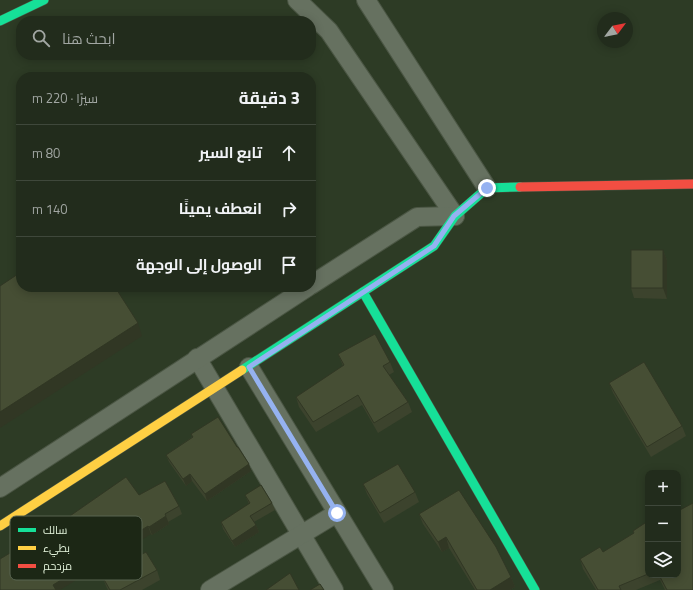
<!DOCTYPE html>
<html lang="ar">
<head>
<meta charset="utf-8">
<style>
	:root { --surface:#222c1c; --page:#2a3425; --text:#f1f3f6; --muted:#a2a7a3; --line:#3f483b }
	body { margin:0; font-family:"Titillium Web",Cairo,sans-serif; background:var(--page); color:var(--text); direction:rtl }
	.controls { position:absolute; right:12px; bottom:12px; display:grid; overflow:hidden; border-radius:8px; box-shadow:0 2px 10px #0003 }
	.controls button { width:36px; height:36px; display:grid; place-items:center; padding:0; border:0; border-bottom:1px solid var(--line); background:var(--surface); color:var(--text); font:20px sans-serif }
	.compass { position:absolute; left:597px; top:12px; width:36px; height:36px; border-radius:50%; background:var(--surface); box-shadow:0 2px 10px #0003; rotate:58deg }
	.stop { position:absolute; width:12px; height:12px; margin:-9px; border:3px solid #95b2f1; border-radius:50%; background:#fff }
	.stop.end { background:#95b2f1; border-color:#fff; box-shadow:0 1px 4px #0008 }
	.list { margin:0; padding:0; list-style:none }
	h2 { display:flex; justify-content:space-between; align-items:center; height:52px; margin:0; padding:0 16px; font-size:17px }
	h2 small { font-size:13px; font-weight:400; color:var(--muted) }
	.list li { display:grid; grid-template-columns:26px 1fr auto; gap:12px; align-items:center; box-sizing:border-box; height:56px; padding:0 16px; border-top:1px solid var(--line) }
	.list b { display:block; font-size:15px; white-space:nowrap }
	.list em { font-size:13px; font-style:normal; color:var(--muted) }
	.icon { flex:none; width:22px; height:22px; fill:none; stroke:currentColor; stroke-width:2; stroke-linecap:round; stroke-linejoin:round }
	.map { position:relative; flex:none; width:693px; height:590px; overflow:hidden; direction:ltr }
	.search { position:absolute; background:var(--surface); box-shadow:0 2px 10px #0003; left:16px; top:16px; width:300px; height:44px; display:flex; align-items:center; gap:10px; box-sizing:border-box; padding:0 14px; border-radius:16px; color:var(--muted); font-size:15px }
	.panel { position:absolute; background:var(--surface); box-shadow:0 2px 10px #0003; left:16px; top:72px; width:300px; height:220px; border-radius:16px; direction:rtl }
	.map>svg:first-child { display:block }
</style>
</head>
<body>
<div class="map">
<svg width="693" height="590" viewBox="0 0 693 590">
	<rect width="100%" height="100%" fill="#2d3b25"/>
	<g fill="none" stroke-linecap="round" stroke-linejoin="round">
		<defs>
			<g id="street">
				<path d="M297,0l32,31 126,185"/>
				<path d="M366,0l121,188"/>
				<path d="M311,285l106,-68 38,-1"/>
				<path d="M197,358l137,232"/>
				<path d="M249,367l135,223"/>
				<path d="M0,488l308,-201"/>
				<path d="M210,590l127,-77"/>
			</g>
			<g id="fast">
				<path d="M0,21l44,-21"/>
				<path d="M363,292l172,298"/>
				<path d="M242,370l192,-124 21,-30 32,-28 33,-1"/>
			</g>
			<path id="slow" d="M0,526l242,-156"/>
			<path id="jam" d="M520,187l173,-3"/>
		</defs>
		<use href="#street" stroke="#4b5644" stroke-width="20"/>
		<use href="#fast" stroke="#4b5644" stroke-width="10"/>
		<use href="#slow" stroke="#4b5644" stroke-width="10"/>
		<use href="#jam" stroke="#4b5644" stroke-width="10"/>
		<use href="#street" stroke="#667160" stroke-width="18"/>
		<use href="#fast" stroke="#16e098" stroke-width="9"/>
		<use href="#slow" stroke="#ffcf43" stroke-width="9"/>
		<use href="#jam" stroke="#f24e42" stroke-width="9"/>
	</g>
	<g fill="#3c432d">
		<path d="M663,250l4,10v39l-33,-1 -3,-10z"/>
		<path d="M338,354l52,8 4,10 -5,3 19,27 4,10 -34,21 -16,-28 -46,27 -17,-25 -3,-10 47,-31z"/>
		<path d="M609,383l73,43 4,10 -35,21 -38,-64z"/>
		<path d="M191,434l60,37 -44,30 -15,-20 -6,5 -17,-24 -3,-7 26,-18z"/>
		<path d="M363,484l52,8 4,10 -35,21 -17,-29z"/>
		<path d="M139,495l40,11 3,8 -14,8 1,2 -17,11 -1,-1 -114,29 39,-27 -7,-10 -2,-8z"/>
		<path d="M245,495l27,8 3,7 -21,12 2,3 3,7 -24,15 -12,-18 -2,-7 28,-18z"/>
		<path d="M419,514l92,63 4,10 -5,3h-35l-26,-42 -7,4 -19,-28z"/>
		<path d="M648,521v54h30l15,15h-28l-5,-10 -24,10h-40l-13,-21 -3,-10 23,-7 31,-18 -1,-3z"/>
		<path d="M157,570l3,10 -18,10h-34l-2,-4 -4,-10z"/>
	</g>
	<g fill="#313724">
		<path d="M663,250l4,10v39l-4,-11z"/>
		<path d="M138,323l4,13 -142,92v-16z"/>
		<path d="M249,464l2,7 -44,30 -2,-7z"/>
		<path d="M190,474l2,7 -6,5 -3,-7z"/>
		<path d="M166,516l3,8 -17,11 -3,-8z"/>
		<path d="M256,525l3,7 -24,15 -3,-6z"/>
		<path d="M148,526l3,8 -91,56h-5l-2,-5z"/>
		<path d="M446,537l3,11 -7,4 -4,-10z"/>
		<path d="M511,577l4,10 -5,3h-20z"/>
	</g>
	<g fill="#464e34" stroke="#313724">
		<rect x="631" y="250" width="32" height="38"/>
		<path d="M21,272v15h94l23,36 -138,89v-126z"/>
		<path d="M375,334l15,28 -7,4 25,36 -34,21 -16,-28 -45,27 -17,-25 48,-32 -6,-11z"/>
		<path d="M644,362l38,64 -35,21 -38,-64z"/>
		<path d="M218,417l19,30h1l11,17 -44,30 -15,-20 -7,5 -17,-24 27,-18 -2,-3z"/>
		<path d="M398,464l17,28 -35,21 -17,-29z"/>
		<path d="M126,477l13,18 26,-14 14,25 -14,8 1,2 -17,11 -1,-1 -95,59 3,5h-56v-31l25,-15 12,19 41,-28 -11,-17z"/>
		<path d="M261,485l11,18 -22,13 6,9 -24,16 -11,-19 29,-19 -5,-8z"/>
		<path d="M459,490l37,57 15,30 -21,13h-13l-31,-53 -8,5 -19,-28z"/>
		<path d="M693,503v87h-26l-8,-15h19v-64z"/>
		<path d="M648,521v53l-29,12 2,4h-23l-18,-31 20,-12 3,5 31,-19 -1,-2z"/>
		<path d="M146,552l11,18 -37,20h-10l-8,-14z"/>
		<path d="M290,573l9,17h-33z"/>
		<path d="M320,584l4,6h-14z"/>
	</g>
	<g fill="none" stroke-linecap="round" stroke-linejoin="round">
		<path stroke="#95b2f1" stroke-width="5" d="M337,513l-88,-146 185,-121 20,-30 33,-28"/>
	</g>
	<rect x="10" y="516" width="132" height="64" rx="6" fill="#1c2715" stroke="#586451" stroke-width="1"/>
	<rect x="18" y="528" width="18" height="4" fill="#16e098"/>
	<rect x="18" y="546" width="18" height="4" fill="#ffcf43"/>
	<rect x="18" y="564" width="18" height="4" fill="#f24e42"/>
	<g font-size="11" fill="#e4f4dc">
		<text x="43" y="534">سالك</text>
		<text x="43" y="552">بطيء</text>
		<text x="43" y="570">مزدحم</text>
	</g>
</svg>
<div class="controls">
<button>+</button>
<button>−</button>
<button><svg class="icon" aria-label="layers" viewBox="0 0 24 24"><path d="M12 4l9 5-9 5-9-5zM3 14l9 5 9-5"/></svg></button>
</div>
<svg class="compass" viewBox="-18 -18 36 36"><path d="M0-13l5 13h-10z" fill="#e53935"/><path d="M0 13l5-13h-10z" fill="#a2a7a3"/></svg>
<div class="stop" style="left:337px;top:513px"></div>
<div class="stop end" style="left:487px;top:188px"></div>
<div class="search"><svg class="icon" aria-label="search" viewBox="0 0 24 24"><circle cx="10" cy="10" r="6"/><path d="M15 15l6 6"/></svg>ابحث هنا</div>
<section class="panel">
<h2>3 دقيقة<small>سيرًا · 220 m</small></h2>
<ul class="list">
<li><svg class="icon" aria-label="ahead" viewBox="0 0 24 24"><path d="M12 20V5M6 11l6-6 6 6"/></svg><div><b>تابع السير</b></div><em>80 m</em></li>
<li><svg class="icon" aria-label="right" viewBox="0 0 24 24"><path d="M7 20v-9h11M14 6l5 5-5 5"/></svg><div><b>انعطف يمينًا</b></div><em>140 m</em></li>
<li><svg class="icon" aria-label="arrive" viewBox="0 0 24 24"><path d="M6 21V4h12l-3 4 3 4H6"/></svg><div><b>الوصول إلى الوجهة</b></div></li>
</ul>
</section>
</div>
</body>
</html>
